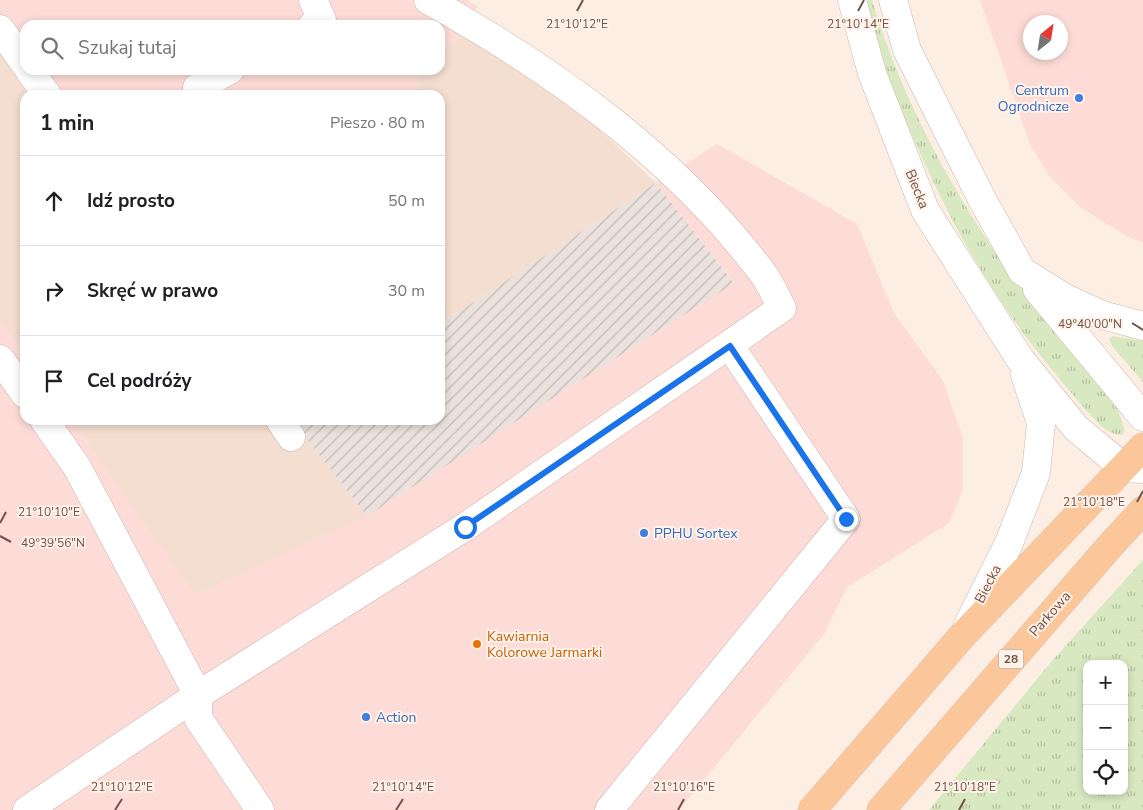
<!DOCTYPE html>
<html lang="pl">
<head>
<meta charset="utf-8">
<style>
	:root { --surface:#fff; --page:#f6f6f6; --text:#202124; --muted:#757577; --line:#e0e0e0 }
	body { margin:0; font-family:"Nunito Sans",sans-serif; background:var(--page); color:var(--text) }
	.controls { position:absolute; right:15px; bottom:15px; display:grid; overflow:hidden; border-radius:10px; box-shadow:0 2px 8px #0003 }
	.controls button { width:45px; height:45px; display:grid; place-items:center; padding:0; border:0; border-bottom:1px solid var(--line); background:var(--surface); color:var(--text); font:25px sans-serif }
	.compass { position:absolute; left:1023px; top:15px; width:45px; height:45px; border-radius:50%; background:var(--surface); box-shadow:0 2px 8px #0003; rotate:30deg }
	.stop { position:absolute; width:15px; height:15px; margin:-11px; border:4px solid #1a73e8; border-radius:50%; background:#fff }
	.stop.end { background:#1a73e8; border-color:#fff; box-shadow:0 1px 5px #0008 }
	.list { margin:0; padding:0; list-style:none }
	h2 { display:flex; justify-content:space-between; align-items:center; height:65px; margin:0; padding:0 20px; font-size:21px }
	h2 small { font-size:16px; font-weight:400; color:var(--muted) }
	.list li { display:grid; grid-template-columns:32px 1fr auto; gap:15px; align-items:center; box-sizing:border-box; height:90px; padding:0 20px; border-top:1px solid var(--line) }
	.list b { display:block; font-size:19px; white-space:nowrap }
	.list em { font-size:16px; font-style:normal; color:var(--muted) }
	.icon { flex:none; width:28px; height:28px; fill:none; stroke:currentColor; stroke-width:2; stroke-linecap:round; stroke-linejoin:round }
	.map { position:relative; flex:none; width:1143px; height:810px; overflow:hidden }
	.search { position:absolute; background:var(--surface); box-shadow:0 2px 8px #0003; left:20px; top:20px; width:425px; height:55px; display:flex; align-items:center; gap:12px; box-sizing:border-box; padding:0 18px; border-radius:15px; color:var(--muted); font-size:19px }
	.panel { position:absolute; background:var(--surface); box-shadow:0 2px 8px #0003; left:20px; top:90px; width:425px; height:335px; border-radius:15px }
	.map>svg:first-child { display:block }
</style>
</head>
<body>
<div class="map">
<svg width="1143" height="810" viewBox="0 0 1143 810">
	<defs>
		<pattern id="industrial-furrows" width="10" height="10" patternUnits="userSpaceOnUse" patternTransform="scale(1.25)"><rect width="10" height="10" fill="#ebe1dd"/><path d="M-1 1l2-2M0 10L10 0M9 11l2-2" fill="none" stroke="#c3b9b5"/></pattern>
		<pattern id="grass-tufts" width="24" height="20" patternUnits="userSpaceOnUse" patternTransform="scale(1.25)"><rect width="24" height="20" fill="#d8e9c1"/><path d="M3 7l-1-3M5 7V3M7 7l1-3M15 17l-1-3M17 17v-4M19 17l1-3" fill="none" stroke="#b4bf9f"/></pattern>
	</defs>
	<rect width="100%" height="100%" fill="#fceee2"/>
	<g fill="#f4ded0">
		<path d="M0,9l61,86h-36v260l-25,-35z"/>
		<path d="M463,36l56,34 69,49 68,64 -216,141v-229h-26l8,-25h18v-17z"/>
		<path d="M71,420h221l75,96 -172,79z"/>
	</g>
	<g fill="#fddbd6" fill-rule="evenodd">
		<path d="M0,0h467l10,6 -14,30 -23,17v-28h-415v20l-25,-36z"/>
		<path d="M980,0h163v242l-13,-4 -50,-31 -31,-31 -19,-32zM1060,22v30h-30v-30z"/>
		<path d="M43,70h379l-8,25h-353z"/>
		<path d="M717,144l140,80 37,89 49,68 20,57v52l-14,33 -102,64 -23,47 -145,176h-679v-490l25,35v65h46l124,174 172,-78 367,-234 -78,-99z"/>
	</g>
	<path fill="url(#industrial-furrows)" d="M656,183l78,100 -367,233 -75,-96h148v-96z"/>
	<g fill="url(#grass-tufts)" fill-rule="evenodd">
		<path d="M860,0h12c28,94 76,184 132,265 11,16 25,31 38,47 25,31 49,61 74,92l9,27 -3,4c-12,0 -21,-9 -29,-17 -36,-41 -71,-83 -100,-129 -59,-90 -97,-189 -133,-289z"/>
		<path d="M1113,336l30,5v41l-31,-36 -3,-7z"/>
		<path d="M1143,560v250h-214l122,-148zM1087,664h37v127h-37z"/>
	</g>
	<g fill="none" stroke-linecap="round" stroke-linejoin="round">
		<defs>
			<g id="minor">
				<path d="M313,0l9,20 -9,5"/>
				<path d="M852,0l20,73 53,137 95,149 56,69 48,40 19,1"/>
				<path d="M893,0l14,50 76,151 39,70 43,27 37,17 41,11"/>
				<path d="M0,29l25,35"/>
				<path d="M29,70l18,25"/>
				<path d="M201,95l-4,-7 33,-18"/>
				<path d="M1037,289l106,128"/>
				<path d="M0,359l25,35"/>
				<path d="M44,420l33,47 121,228 267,-168 317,-219c-6,-11 -11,-23 -18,-33 -87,-117 -209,-204 -336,-275"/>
				<path d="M280,420l11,17"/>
				<path d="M967,627l42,-84 27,-70 5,-50 -16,-48"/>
				<path d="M198,695v23l62,92"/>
				<path d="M27,810l171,-115"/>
				<path d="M609,810l237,-291 -116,-173"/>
			</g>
			<g id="major">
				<path d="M812,810l151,-175 180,-188"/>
				<path d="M881,810l229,-264 33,-36"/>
			</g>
		</defs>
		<use href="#minor" stroke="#cfb6ac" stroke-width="29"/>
		<use href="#major" stroke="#d8cecc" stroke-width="29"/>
		<use href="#minor" stroke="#fff" stroke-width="28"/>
		<use href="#major" stroke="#fbc79a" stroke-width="28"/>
	</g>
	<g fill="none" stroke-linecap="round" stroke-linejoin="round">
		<path stroke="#1a73e8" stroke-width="6" d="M465,527l265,-181 116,173"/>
	</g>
	<path fill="none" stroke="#745149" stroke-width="2" d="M577,11l6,-11M858,11l6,-11M1132,323l11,7M1137,502l6,-11M0,523l6,-11M0,536l11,6M115,810l7,-11M396,810l7,-11M678,810l6,-11M959,810l6,-11"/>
	<g fill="#3f7fe0" stroke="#fff2e8" stroke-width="2">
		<circle cx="1079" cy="98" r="5"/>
		<circle cx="644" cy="533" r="5"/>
		<circle cx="366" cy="717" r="5"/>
	</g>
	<circle fill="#e8710a" stroke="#fff2e8" stroke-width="2" cx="477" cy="644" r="5"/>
	<g text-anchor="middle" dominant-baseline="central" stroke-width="4" stroke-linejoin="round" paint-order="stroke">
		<rect fill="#fff2e8" stroke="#9e8179" stroke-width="1" x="998.5" y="649.5" width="25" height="19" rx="4"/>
		<g font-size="12" font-weight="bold" fill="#745149">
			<text x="1011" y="659">28</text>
		</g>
		<g font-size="14" fill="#366cbe" stroke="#fff2e8" text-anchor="start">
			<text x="1069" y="90" text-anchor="end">Centrum<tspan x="1069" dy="16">Ogrodnicze</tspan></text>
			<text x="654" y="533">PPHU Sortex</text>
			<text x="376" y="717">Action</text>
		</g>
		<g font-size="14" fill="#745149" stroke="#fff2e8">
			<text transform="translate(917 189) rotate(68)">Biecka</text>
			<text transform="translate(988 584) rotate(-63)">Biecka</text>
			<text transform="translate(1050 614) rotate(-49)">Parkowa</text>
		</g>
		<g font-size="14" fill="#c56008" stroke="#fff2e8" text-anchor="start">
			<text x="487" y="636">Kawiarnia<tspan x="487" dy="16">Kolorowe Jarmarki</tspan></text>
		</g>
	</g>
	<g font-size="12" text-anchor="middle" fill="#745149" stroke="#fff2e8" stroke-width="4" stroke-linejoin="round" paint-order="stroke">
		<text x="577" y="28">21°10'12"E</text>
		<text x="858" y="28">21°10'14"E</text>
		<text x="1090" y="328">49°40'00"N</text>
		<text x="1094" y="506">21°10'18"E</text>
		<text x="49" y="516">21°10'10"E</text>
		<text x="53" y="547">49°39'56"N</text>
		<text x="122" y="791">21°10'12"E</text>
		<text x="403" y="791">21°10'14"E</text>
		<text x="684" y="791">21°10'16"E</text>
		<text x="965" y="791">21°10'18"E</text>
	</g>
</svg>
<div class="controls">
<button>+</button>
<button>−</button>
<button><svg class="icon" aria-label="locate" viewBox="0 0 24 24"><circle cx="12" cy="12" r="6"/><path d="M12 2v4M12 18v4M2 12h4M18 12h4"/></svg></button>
</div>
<svg class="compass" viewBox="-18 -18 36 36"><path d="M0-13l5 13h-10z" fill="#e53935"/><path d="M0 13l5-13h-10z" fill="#757577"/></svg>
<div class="stop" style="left:465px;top:527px"></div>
<div class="stop end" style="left:846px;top:519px"></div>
<div class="search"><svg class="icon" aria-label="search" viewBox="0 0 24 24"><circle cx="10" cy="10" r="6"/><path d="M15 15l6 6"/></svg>Szukaj tutaj</div>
<section class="panel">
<h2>1 min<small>Pieszo · 80 m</small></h2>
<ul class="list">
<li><svg class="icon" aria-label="ahead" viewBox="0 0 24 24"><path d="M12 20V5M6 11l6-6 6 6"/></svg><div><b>Idź prosto</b></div><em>50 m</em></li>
<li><svg class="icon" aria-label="right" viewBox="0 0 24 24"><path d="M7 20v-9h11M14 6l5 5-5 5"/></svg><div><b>Skręć w prawo</b></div><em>30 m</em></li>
<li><svg class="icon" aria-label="arrive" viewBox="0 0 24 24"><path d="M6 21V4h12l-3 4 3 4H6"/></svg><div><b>Cel podróży</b></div></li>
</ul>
</section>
</div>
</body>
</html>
